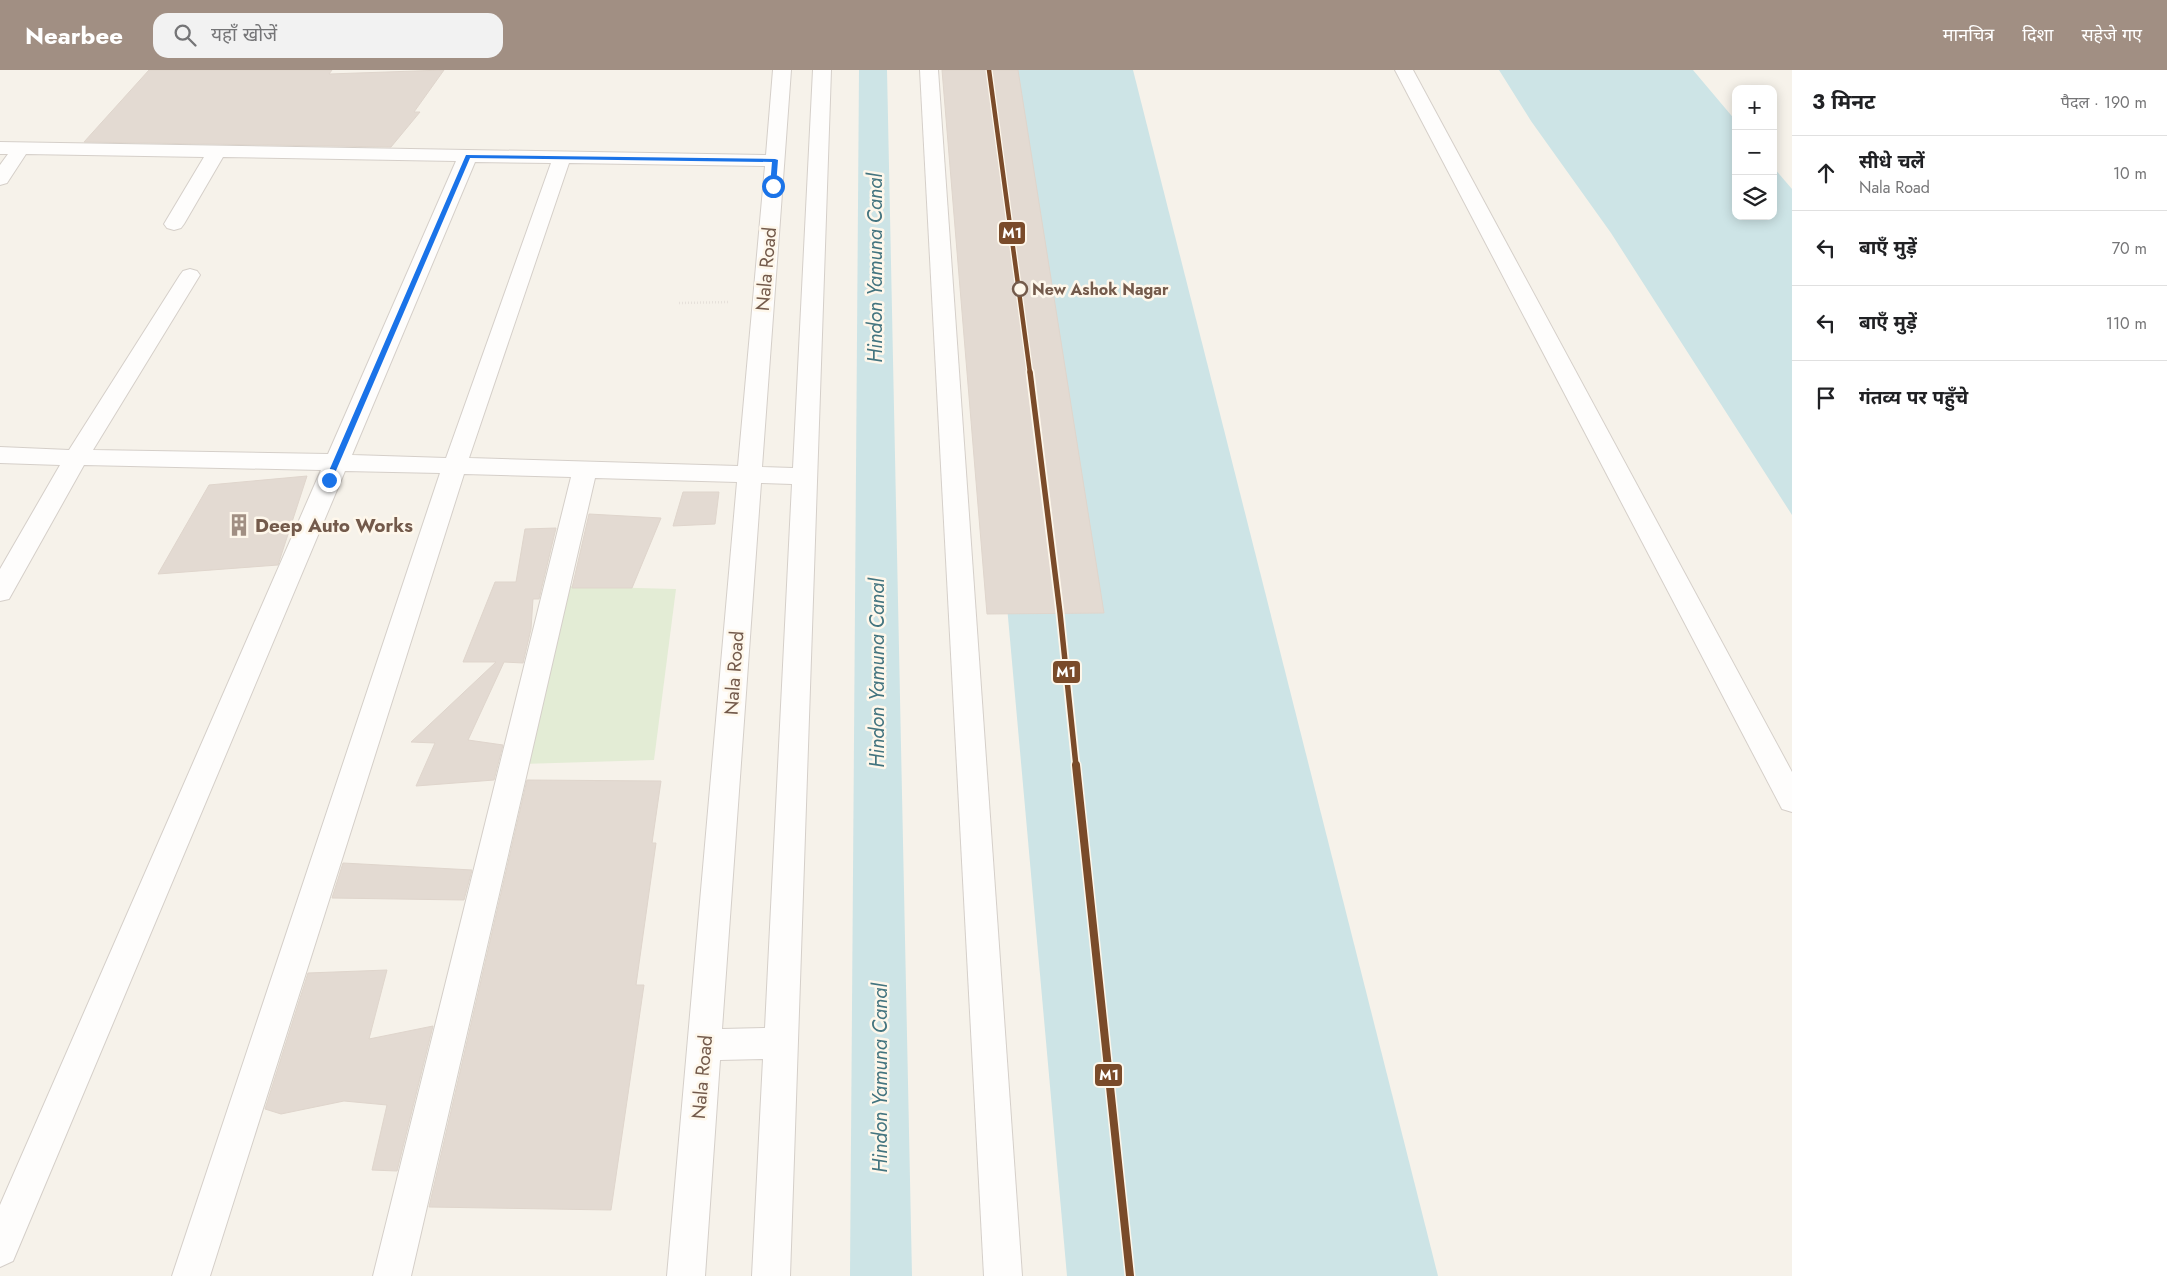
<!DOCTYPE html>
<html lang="hi">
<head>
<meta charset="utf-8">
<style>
	:root { --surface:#fff; --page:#f2f2f2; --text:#202124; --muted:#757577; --line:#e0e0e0; --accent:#a18f83 }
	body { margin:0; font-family:Jost,"Noto Sans Devanagari",sans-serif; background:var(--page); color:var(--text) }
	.controls { position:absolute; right:15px; top:15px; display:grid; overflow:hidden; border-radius:10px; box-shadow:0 2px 12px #0003 }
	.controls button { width:45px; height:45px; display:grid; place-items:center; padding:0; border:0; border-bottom:1px solid var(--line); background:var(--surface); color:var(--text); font:25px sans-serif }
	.stop { position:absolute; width:15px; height:15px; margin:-11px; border:4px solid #1a73e8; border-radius:50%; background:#fff }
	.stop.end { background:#1a73e8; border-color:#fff; box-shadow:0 1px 5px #0008 }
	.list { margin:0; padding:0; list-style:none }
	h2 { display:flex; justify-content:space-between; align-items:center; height:65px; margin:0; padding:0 20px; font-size:21px }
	h2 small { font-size:16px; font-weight:400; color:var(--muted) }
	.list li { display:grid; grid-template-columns:32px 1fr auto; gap:15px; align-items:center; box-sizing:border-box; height:75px; padding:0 20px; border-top:1px solid var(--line) }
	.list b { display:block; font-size:19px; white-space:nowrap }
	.list p { margin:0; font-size:16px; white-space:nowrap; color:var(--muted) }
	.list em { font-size:16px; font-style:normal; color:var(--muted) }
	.icon { flex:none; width:28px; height:28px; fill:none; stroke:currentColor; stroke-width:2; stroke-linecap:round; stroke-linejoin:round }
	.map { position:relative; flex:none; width:1792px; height:1206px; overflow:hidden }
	header { display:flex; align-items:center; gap:30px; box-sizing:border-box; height:70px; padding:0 25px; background:var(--accent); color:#fff }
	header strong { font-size:24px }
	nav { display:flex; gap:28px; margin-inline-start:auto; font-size:18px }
	.search { width:350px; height:45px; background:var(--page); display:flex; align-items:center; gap:12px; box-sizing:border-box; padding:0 18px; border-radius:15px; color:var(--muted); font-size:19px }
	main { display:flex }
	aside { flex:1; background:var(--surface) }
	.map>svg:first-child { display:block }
</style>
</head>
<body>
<header>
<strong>Nearbee</strong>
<div class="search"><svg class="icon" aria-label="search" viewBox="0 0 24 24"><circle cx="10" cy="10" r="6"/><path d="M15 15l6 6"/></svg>यहाँ खोजें</div>
<nav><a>मानचित्र</a><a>दिशा</a><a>सहेजे गए</a></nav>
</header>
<main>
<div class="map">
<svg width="1792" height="1206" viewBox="0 0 1792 1206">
	<rect width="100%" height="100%" fill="#f6f2ea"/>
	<path fill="#e3ecd5" d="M562,516l114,3 -22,171 -132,4z"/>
	<g fill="#cde4e6">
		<path d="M959,0h174l305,1206h-371z"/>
		<path d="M1499,0h194l43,51v95h37v-49l19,22v326l-181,-282 -80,-112z"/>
	</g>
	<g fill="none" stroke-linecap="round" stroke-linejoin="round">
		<path fill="#cde4e6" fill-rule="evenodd" d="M859,0h28l25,1206h-62z"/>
	</g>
	<g fill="#e3dad2" stroke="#dfd5cc">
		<path d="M149,0h183l-3,4 115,-4 -30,42h6l-29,35 -307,-5z"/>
		<path d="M942,0h76l86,543 -117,1z"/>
		<path d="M307,406l-29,89 -120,9 51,-89z"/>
		<path d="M683,422h36l-4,32 -42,2z"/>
		<path d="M589,444l72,4 -29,70h-60z"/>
		<path d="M556,458l-17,71h-6l-2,30 -8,34 -19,-1 -36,78 35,5 -9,35 -78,6 19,-43 -24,-1 85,-80h-33l32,-80h21l9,-53z"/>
		<path d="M527,710l134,1 -9,62h4l-20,142h8l-33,225 -182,-3z"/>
		<path d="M343,793l129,7 -8,30 -132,-2z"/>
		<path d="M387,900l-18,69 64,-13 -36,145 -25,-1 15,-65 -43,-4 -63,13 -16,-5 43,-136z"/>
	</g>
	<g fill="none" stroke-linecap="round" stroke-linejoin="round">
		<defs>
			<g id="minor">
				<path d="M773,0h18l-29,397 31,1 20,-398h18l-41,1206h-38l11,-217 -43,1 -15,216h-38l70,-794 -142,-4 -184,798h-38l198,-799 -107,-3 -254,802h-38l268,-803 -95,-2 -332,790 -13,6v-62l321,-735 -237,-5 -75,134 -9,2v-32l60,-104 -60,-2v-16l69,3 111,-175 3,-4 7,-2 7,2 3,4 -107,175 235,4 128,-293 -233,-4 -39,67 -3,4 -7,2 -7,-2 -3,-4 40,-67 -178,-3 -19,29 -7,2v-20l8,-11h-8v-12l766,13zM475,92l76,1 -105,295 -94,-3zM569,93l196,3 -27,300 -269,-8zM761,413l31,1 -27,544 -43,1z"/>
				<path d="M920,0h18l84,1206h-38z"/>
				<path d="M1395,0h18l379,702v40l-10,-3z"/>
			</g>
		</defs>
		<use href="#minor" stroke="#d5cfc9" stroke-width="2"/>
		<path stroke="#d7d0cb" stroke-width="2.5" stroke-dasharray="0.5 2.5" stroke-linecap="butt" d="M679,233l51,-1"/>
		<use href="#minor" fill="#fefdfc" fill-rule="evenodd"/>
		<defs>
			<path id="metro-1-far2" d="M989,0l41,303"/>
			<path id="metro-1-far1" d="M1030,302l30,241 16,153"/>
			<path id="metro-1" d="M1076,695l54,511"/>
		</defs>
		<use href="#metro-1-far2" stroke="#fef7eb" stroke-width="7"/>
		<use href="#metro-1-far1" stroke="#fef7eb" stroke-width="9"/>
		<use href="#metro-1" stroke="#fef7eb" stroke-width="11"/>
		<use href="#metro-1-far2" stroke="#7a4b2a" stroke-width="4.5"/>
		<use href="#metro-1-far1" stroke="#7a4b2a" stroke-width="5.5"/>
		<use href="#metro-1" stroke="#7a4b2a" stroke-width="8"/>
	</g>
	<path fill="#1a73e8" d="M466,85l309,4 3,1 -2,26 -3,2 -3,-2 2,-24 -302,-4 -138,322 -6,2 -1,-2z"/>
	<defs>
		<symbol id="building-bare" viewBox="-9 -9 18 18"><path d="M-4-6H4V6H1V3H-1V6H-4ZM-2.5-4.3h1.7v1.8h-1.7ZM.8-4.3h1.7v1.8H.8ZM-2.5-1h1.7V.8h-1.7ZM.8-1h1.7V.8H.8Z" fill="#a18f83" stroke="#fef7eb" stroke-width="2.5" paint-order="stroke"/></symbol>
	</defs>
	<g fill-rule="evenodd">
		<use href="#building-bare" x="223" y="439" width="32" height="32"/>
	</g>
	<circle fill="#fef7eb" stroke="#735a4b" stroke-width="2.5" cx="1020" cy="219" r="7"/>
	<g text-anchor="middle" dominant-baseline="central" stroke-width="5" stroke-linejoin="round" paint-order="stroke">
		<g font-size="16" font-weight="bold" fill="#735a4b" stroke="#fef7eb" text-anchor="start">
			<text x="1032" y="219">New Ashok Nagar</text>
		</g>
		<g font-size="19" fill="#735a4b" stroke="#fef7eb">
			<text transform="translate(766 199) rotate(-85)">Nala Road</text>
			<text transform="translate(734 603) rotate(-86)">Nala Road</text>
			<text transform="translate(702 1007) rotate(-85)">Nala Road</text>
		</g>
		<g font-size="19" font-weight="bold" fill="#735a4b" stroke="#fef7eb" text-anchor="start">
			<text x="255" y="455">Deep Auto Works</text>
		</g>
		<g font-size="20" font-style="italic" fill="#43747f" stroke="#fef7eb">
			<text transform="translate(875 198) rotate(-90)">Hindon Yamuna Canal</text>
			<text transform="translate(877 603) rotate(-90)">Hindon Yamuna Canal</text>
			<text transform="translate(880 1008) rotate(-90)">Hindon Yamuna Canal</text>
		</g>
	</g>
	<g stroke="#fef7eb" stroke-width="2">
		<rect x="998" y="151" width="28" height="24" rx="5" fill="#7a4b2a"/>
		<rect x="1052" y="590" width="29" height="24" rx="5" fill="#7a4b2a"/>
		<rect x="1094" y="993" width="29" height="24" rx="5" fill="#7a4b2a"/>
	</g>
	<g font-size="14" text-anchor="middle" font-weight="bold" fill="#fff">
		<text x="1012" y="168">M1</text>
		<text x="1066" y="607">M1</text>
		<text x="1109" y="1010">M1</text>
	</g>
</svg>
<div class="controls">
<button>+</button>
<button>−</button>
<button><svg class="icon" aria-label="layers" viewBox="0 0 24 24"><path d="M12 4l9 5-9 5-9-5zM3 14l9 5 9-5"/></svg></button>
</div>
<div class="stop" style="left:773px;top:116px"></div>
<div class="stop end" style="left:329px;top:410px"></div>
</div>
<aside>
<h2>3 मिनट<small>पैदल · 190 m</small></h2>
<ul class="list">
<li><svg class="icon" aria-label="ahead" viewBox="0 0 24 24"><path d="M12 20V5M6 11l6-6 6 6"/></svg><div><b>सीधे चलें</b><p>Nala Road</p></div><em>10 m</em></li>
<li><svg class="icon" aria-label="left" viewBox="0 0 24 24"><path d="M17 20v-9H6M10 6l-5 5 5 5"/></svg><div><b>बाएँ मुड़ें</b></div><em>70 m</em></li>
<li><svg class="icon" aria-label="left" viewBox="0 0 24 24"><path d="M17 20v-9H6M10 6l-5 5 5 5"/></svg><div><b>बाएँ मुड़ें</b></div><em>110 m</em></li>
<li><svg class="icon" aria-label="arrive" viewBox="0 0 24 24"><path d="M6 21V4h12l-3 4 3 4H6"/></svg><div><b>गंतव्य पर पहुँचे</b></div></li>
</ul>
</aside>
</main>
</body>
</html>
